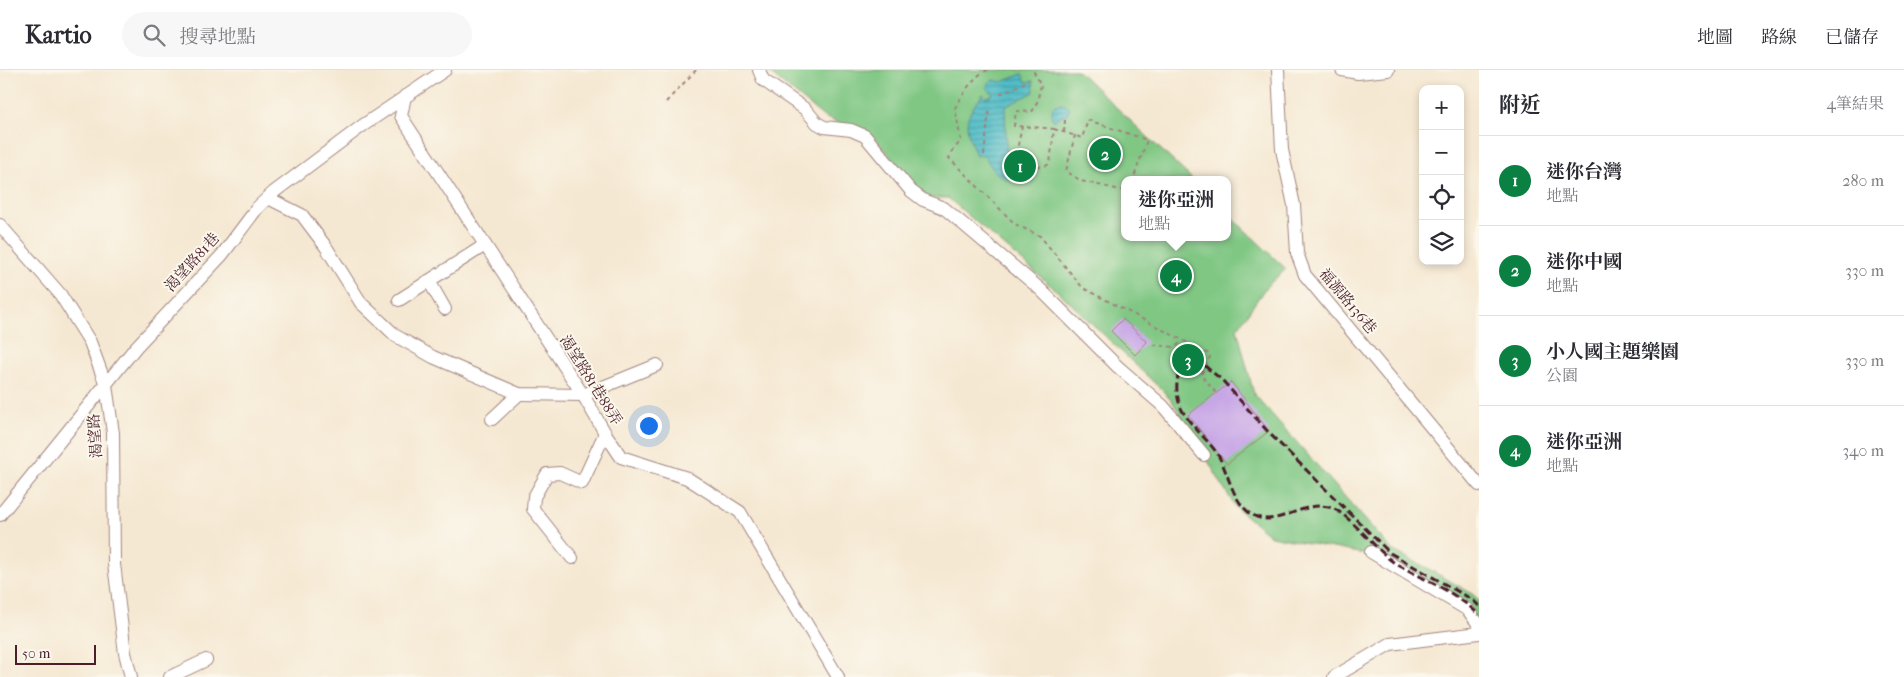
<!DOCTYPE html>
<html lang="zh-TW">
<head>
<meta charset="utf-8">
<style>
	:root { --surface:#fff; --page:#f7f7f7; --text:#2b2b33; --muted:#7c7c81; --line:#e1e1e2; --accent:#0b8043 }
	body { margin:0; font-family:"IM FELL French Canon","Noto Serif TC",serif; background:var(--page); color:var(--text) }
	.controls { position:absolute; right:15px; top:15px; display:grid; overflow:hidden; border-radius:10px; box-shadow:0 2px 8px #0003 }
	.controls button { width:45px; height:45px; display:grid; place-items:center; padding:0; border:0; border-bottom:1px solid var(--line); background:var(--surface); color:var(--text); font:25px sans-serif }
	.scale { position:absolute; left:15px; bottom:12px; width:81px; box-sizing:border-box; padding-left:5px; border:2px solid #4a1f2b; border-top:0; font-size:14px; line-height:18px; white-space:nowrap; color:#4a1f2b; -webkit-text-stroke:4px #fbf7ec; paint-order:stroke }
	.you { position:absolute; left:648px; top:355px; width:18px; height:18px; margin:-12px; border:4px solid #fff; border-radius:50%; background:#1a73e8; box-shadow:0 0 0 8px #1a73e833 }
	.badge { display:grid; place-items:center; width:32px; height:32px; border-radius:50%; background:var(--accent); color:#fff; font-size:16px; font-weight:700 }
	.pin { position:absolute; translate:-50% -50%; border:2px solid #fff; box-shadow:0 1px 5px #0006 }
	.popup { position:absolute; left:1121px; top:106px; width:110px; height:65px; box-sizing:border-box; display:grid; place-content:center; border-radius:10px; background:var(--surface); filter:drop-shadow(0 1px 4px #0005); font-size:16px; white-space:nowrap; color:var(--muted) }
	.popup b { font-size:19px; color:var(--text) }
	.popup::after { content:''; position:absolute; left:50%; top:100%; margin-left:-10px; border:10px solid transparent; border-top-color:var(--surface) }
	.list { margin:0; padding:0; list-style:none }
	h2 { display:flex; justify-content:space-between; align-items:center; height:65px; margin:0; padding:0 20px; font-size:21px }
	h2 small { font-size:16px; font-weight:400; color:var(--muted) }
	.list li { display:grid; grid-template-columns:32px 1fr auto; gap:15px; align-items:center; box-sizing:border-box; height:90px; padding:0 20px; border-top:1px solid var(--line) }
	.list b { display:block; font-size:19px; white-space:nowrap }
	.list p { margin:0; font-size:16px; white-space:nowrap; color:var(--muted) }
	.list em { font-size:16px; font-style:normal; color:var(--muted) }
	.icon { flex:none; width:28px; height:28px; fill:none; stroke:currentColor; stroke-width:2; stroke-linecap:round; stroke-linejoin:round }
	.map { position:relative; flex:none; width:1479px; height:607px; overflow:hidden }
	header { display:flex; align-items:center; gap:30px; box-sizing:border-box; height:70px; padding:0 25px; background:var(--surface); border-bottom:1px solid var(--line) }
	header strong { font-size:24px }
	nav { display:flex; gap:28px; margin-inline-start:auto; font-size:18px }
	.search { width:350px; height:45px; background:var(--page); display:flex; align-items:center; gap:12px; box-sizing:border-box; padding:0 18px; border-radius:28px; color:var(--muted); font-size:19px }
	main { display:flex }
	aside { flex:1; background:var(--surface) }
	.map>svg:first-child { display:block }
</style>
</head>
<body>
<header>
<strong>Kartio</strong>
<div class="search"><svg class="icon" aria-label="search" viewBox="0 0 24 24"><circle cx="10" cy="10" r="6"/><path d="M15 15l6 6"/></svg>搜尋地點</div>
<nav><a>地圖</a><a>路線</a><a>已儲存</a></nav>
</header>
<main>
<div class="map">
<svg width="1479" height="607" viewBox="0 0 1479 607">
	<defs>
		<pattern id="water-rules" width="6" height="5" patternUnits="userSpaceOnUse" patternTransform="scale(1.25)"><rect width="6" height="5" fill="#50bdc7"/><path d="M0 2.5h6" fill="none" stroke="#4499a2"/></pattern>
	</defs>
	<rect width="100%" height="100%" fill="#fbf7ec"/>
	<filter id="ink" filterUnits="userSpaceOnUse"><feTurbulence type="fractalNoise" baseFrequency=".02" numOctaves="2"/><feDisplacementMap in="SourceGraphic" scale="10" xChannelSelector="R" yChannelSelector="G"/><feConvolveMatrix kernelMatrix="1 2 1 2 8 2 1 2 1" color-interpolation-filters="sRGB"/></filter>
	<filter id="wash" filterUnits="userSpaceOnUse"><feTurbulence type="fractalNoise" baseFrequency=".0096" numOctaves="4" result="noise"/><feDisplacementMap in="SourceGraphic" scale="20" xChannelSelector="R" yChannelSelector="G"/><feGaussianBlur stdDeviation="1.12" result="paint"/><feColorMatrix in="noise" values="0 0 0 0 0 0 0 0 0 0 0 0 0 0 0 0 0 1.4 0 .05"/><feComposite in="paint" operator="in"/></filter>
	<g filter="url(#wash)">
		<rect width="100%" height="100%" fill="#f5e8d2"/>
		<path fill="#80c784" stroke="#657358" d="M766,0h311l116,110h-68v57h102v-24l59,56 -20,18 -29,42 17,65 138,156 35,18 44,25 8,7v21l-47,-32 -68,-35 -93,-18 -35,-28 -62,-104 -10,-12 -100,-95 -116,-99h-25l-48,-60 -51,-21z"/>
		<g fill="url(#water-rules)" stroke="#4d6e79">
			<path d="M1022,4l4,8 7,-1 1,11 -29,15 2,57 26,6v12c-29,-2 -34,-1 -49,-27l-8,1c-11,-31 -15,-34 7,-62l3,4 7,-4 -7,-8 7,-6 9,2z"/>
			<path d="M1061,33l9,5 -3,6 -6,2 -7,5 -3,-4 2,-11z"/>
		</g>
		<g id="blocks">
			<g fill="#c7a6e6">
				<path d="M1123,249l24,23 -12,13 -24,-24z"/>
				<path d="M1231,312l38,49 -42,33 -39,-49z"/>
			</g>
		</g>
	</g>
	<g filter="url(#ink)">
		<use href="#blocks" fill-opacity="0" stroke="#a0847e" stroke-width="1"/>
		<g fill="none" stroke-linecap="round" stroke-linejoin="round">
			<defs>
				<g id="minor">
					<path d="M759,0l4,10 42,29 12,14 7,4 27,3 14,6 46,55 12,9 21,8 96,81 77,77 46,40 41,49"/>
					<path d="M1278,0l4,80 12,55 3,48 8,22 174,210"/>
					<path d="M1342,0l16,3 30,-3"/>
					<path d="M405,26l-4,20 182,279 22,38 16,24 66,21 53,34 98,165"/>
					<path d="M268,128l34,17 24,32 35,56 35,33 37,21 86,37 64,1 74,-30"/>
					<path d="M0,155l60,69 30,48 16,43 7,48 1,131 11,89 6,24"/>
					<path d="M429,211l16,28"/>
					<path d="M399,230l86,-55"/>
					<path d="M492,349l27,-25"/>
					<path d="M0,445l136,-168 86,-92 36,-48 16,-15 88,-66 83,-56"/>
					<path d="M1371,482l97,58 11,15"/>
					<path d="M572,488l-39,-49 1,-12 13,-23 13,-1 22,10 23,-50"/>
					<path d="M170,607l36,-17"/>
					<path d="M1334,607l56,-33 89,-11"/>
				</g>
			</defs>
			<use href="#minor" stroke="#a0847e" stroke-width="14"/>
			<g stroke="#a0847e" stroke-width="2" stroke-dasharray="4 4" stroke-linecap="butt">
				<path d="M988,0c-15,5 -25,25 -33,38l6,33 -9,10 -3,7 66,66 25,12 43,52 128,67 -10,20 15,18"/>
				<path d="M1000,24l26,-12"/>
				<path d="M666,32l30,-32"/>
				<path d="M1022,56c-2,13 -13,41 8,41 7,0 13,0 20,-3l4,-35c-13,-2 -26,-2 -40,-3l2,-15 16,1 5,-10 4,-17 -8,-15"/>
				<path d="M1054,59l28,9 6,-18 59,20 -14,40"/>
				<path d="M1064,62l1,-12"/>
				<path d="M1075,65l-9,36 15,10 44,10"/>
				<path d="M984,85l5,-44"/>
				<path d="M1153,275l22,2 8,-6"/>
			</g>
			<use href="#minor" stroke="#fff" stroke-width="12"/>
			<path stroke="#4a1f2b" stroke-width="3" stroke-dasharray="8 4" stroke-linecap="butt" d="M1479,536l-6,-6 -83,-47 -120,-119 -48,-54 -17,-14 -3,-2 -13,1 -9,5c-5,12 -4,28 2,40 9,17 26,29 36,45 11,19 14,46 33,59 26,17 52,-16 81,-6 15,5 44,41 60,53 6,5 15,8 23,13 22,11 46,23 64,41"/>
		</g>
	</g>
	<g text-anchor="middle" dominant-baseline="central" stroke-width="4" stroke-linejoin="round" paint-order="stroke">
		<g font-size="15" fill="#4a1f2b" stroke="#fbf7ec">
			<text transform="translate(192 192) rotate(-48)">渴望路81巷</text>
			<text transform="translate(1348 231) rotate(50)">福源路136巷</text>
			<text transform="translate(591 310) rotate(58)">渴望路81巷88弄</text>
			<text transform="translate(95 366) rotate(-94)">渴望路</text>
		</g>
	</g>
</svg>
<div class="controls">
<button>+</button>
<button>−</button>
<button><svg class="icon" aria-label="locate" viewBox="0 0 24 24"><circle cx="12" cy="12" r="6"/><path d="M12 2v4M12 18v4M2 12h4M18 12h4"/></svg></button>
<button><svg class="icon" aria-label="layers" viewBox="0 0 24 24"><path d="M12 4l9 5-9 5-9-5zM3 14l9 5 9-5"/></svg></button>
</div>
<div class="scale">50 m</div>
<div class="you"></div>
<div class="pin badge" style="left:1020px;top:96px">1</div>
<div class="pin badge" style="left:1105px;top:84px">2</div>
<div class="pin badge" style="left:1188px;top:290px">3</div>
<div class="pin badge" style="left:1176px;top:206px">4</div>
<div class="popup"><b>迷你亞洲</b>地點</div>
</div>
<aside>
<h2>附近<small>4筆結果</small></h2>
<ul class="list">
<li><span class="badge">1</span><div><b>迷你台灣</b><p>地點</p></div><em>280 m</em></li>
<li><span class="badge">2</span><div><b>迷你中國</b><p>地點</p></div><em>330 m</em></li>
<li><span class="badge">3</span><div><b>小人國主題樂園</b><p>公園</p></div><em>330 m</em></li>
<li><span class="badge">4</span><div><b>迷你亞洲</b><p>地點</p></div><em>340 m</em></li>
</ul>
</aside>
</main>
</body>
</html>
